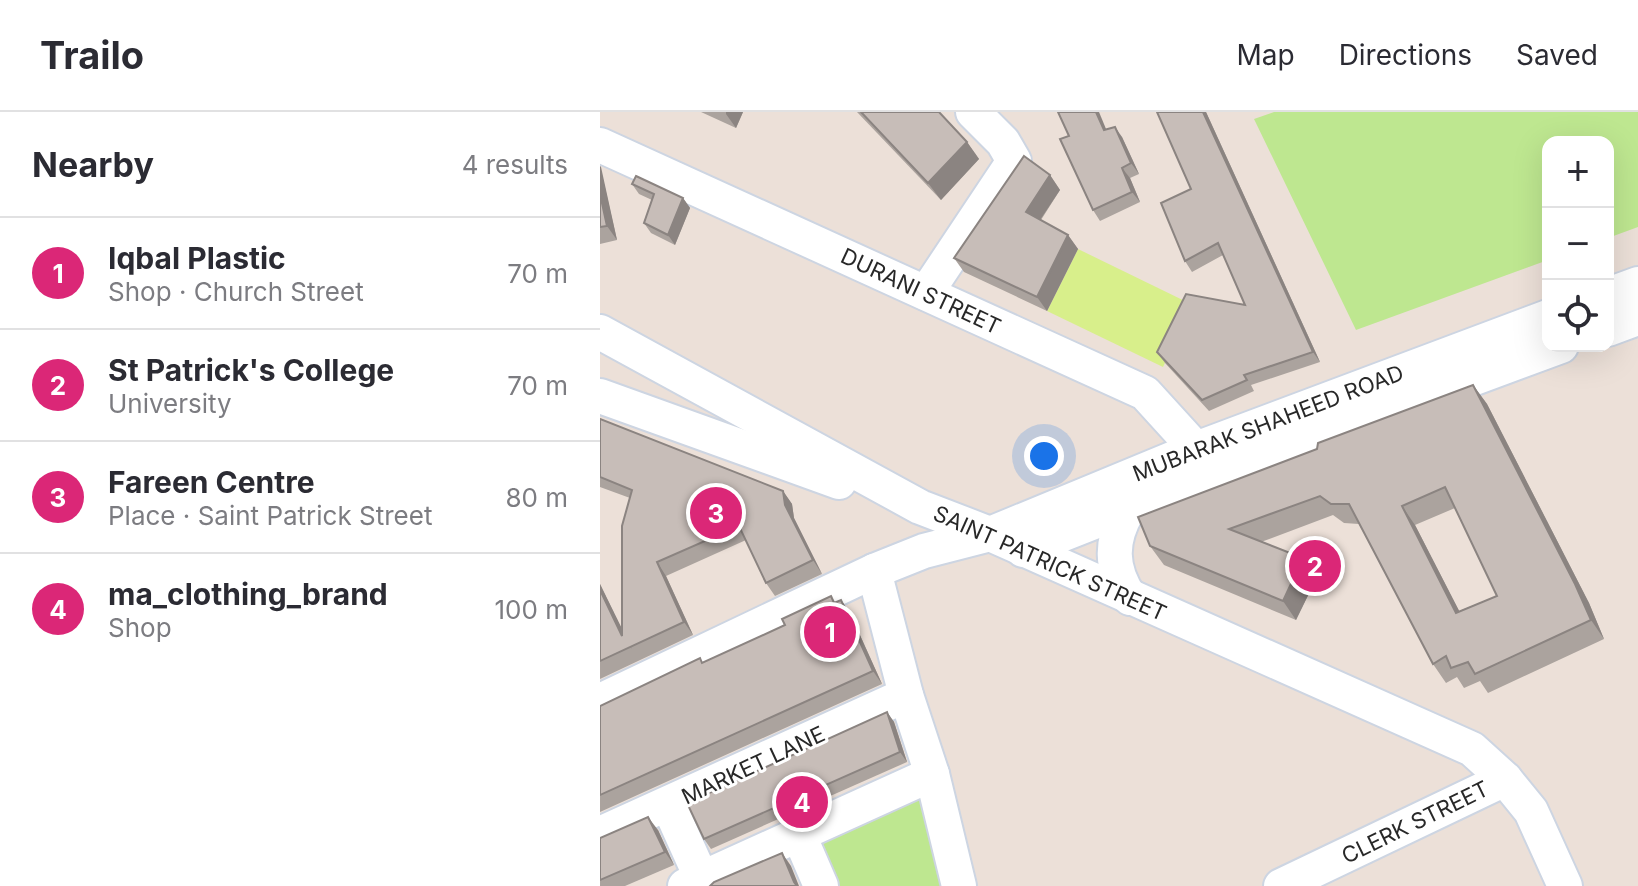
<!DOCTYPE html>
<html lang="en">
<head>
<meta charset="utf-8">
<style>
	:root { --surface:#fff; --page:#f7f7f7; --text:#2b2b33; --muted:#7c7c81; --line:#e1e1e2; --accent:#db2777 }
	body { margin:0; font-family:Inter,sans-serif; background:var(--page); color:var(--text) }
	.controls { position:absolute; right:24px; top:24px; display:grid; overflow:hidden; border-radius:16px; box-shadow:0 8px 32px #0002 }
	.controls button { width:72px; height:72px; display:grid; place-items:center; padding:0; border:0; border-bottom:2px solid var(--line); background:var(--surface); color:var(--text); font:40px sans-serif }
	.you { position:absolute; left:444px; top:344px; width:28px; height:28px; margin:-20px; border:6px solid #fff; border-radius:50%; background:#1a73e8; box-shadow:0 0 0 12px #1a73e833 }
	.badge { display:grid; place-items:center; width:52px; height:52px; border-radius:50%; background:var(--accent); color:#fff; font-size:26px; font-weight:700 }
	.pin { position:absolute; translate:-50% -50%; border:4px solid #fff; box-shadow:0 2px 8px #0006 }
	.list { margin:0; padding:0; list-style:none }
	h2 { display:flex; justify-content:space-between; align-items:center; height:104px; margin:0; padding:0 32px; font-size:34px }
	h2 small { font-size:26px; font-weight:400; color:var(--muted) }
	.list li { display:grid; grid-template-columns:52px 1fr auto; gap:24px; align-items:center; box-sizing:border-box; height:112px; padding:0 32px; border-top:2px solid var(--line) }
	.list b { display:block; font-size:30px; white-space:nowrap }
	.list p { margin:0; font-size:26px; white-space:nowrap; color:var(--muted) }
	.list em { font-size:26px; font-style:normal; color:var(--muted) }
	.icon { flex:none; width:44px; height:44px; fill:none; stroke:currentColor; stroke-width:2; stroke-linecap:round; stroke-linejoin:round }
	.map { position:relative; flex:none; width:1038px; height:774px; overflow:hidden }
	header { display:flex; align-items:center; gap:48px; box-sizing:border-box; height:112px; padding:0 40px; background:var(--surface); border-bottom:2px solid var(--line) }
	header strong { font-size:38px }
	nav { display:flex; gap:44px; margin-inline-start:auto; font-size:28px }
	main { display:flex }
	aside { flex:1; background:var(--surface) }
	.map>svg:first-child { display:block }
</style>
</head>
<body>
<header>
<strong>Trailo</strong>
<nav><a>Map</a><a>Directions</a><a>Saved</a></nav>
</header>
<main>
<aside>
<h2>Nearby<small>4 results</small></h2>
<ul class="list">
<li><span class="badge">1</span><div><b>Iqbal Plastic</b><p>Shop · Church Street</p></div><em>70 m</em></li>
<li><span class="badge">2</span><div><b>St Patrick's College</b><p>University</p></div><em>70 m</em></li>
<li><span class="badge">3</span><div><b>Fareen Centre</b><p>Place · Saint Patrick Street</p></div><em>80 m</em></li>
<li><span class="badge">4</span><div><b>ma_clothing_brand</b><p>Shop</p></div><em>100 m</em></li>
</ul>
</aside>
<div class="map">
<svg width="1038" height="774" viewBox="0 0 1038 774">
	<rect width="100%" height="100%" fill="#ece0d8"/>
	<g fill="#bee790">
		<path d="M674,0h364v115l-30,11v-96h-60v118l-192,70 -102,-211z"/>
		<path d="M332,662l27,112h-138l-22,-51z"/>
	</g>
	<path fill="#d8ef8b" d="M478,137l115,56 -30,62 -116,-56z"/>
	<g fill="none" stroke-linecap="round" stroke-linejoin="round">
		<defs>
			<g id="minor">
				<path d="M0,33l545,248 51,56 17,26"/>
				<path d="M326,181l88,-132 -11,-19 -30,-30"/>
				<path d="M1008,183l30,-11"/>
				<path d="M1008,217l30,-11"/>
				<path d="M0,220l320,175 70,27 482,215 33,30 26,32 34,75"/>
				<path d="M0,284l239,86"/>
				<path d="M528,398c-18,31 -18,58 2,88"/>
				<path d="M423,438l190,-75 348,-129"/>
				<path d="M274,459l32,124 26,79 27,112"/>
				<path d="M0,589l274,-130 50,-20 66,-17 206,-85 352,-132"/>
				<path d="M68,692l37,82"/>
				<path d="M0,722l306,-139"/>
				<path d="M199,723l22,51"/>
				<path d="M85,774l247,-112"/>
				<path d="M681,774l224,-107"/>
			</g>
		</defs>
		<use href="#minor" stroke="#cdd5e2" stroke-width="38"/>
		<use href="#minor" stroke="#fff" stroke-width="34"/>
	</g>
	<g fill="#aba39e" fill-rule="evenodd">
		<path d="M101,0h42l-7,16z"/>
		<path d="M257,0h82l28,30 12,17 -38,41z"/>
		<path d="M557,0h49l114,250 -69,23 3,6 -45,20 -44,-48 -8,-11 88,-47 -22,-50 -31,17 -7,-11 6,-72z"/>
		<path d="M506,17l16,8 17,37 -9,4 10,24 -40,19 -7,-11 -24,-74z"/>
		<path d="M0,54l17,74 -17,4z"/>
		<path d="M450,63l10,15 -19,30 27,15 10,14 -31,62 -83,-39 -10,-14z"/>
		<path d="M32,72l51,14 7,10 -15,37 -24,-12 -7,-10 8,-23 -13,-6z"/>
		<path d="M873,273l14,19 102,199 15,36 -116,54 -8,-12 -16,7 -7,-11 -11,6 -13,-19 -74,-140 -15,-1 -11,-8 -72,27 56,35 -21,43 -132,-55 -14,-19 167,-97zM855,396l42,88 -38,15 -44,-86z"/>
		<path d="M0,307l183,72 9,13 2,14 28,56 -47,22 -9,-13 -20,-43 -80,36 27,59 -93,44v-95l22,46 8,-132 -30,-11z"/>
		<path d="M231,484l4,6 6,-2 9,13 32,71 -282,128v-106l100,-48 3,5 82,-38z"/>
		<path d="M287,600l7,10 13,40 -196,87 -7,-10z"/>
		<path d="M58,718l16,35 -49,21h-25v-48z"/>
	</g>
	<g fill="#8b8481">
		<path d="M126,0h17l-7,16 -10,-14z"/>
		<path d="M496,0h3l12,29 -7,-11z"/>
		<path d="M603,0h3l114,250 -7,-10z"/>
		<path d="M515,15l7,10 17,37 -8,-11z"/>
		<path d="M367,30l12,17 -38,41 -13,-17z"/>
		<path d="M0,54l1,1 16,73 -10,-14 -7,-32z"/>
		<path d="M522,56l8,10 10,24 -8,-10z"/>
		<path d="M450,63l10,15 -24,36 -10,-14z"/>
		<path d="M83,86l7,10 -15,37 -7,-10z"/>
		<path d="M468,123l10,14 -31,62 -10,-14z"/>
		<path d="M873,273l14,19 102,199 15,36 -13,-19z"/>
		<path d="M183,379l9,13 2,14 28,56 -9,-14 -28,-55z"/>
		<path d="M802,394l13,19 55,107 -14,-19z"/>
		<path d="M703,446l14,19 -21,43 -13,-19z"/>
		<path d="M57,450l9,14 27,59 -9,-13z"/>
		<path d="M0,472l32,65 -10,-13 -22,-46z"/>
		<path d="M241,488l9,13 32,71 -9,-13z"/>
		<path d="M287,600l7,10 13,40 -7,-10z"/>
		<path d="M48,705l10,13 16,35 -9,-13z"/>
		<path d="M182,741l9,13 8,20h-2l-3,-4z"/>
	</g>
	<g fill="#c7bdb8" stroke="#8b8481" stroke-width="2" fill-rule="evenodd">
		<path d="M261,0h78l28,30 -39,41z"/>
		<path d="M458,0h38l8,18 11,-3 16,36 -9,5 10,24 -39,18 -33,-71 9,-3z"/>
		<path d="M557,0h46l110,240 -69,23 3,5 -45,20 -45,-48 29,-58 59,11 -27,-62 -33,18 -24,-58 30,-14z"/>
		<path d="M424,44l26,19 -24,37 42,23 -31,62 -83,-39z"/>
		<path d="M36,64l47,22 -15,37 -24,-12 10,-29 -22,-10z"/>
		<path d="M0,82l7,32 -7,1z"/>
		<path d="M873,273l102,199 16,36 -116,54 -7,-12 -17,6 -5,-12 -13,8 -84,-160h-18l-11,-8 -91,33 74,29 -20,43 -133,-55 -12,-29 179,-68 1,-6zM845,375l52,109 -41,17 -54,-107z"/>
		<path d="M0,307l183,72 2,14 28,55 -47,23 -27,-57 -82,36 27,60 -84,39v-71l22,46v-110l10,-36 -32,-13z"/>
		<path d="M231,484l3,7 7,-3 32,71 -273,124v-89l100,-48 2,5 83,-38 -3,-6z"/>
		<path d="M287,600l13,40 -196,87 -17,-36z"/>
		<path d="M48,705l17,35 -65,28v-42z"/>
		<path d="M182,741l12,29 3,4h-87l4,-4z"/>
	</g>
	<g text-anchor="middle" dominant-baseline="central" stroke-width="6" stroke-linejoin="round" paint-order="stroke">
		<g font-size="22" fill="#282828" stroke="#fff">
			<text transform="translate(321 179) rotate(25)">DURANI STREET</text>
			<text transform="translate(668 311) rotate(-21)">MUBARAK SHAHEED ROAD</text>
			<text transform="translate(450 451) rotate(24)">SAINT PATRICK STREET</text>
			<text transform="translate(153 653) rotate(-25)">MARKET LANE</text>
			<text transform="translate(815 710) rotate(-26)">CLERK STREET</text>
		</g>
	</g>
</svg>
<div class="controls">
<button>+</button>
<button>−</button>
<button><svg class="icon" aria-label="locate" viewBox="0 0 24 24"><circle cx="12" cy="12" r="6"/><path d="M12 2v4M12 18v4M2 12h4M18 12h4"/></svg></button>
</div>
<div class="you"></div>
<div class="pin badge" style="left:230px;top:520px">1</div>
<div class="pin badge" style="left:715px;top:454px">2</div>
<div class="pin badge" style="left:116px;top:401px">3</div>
<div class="pin badge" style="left:202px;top:690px">4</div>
</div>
</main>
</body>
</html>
